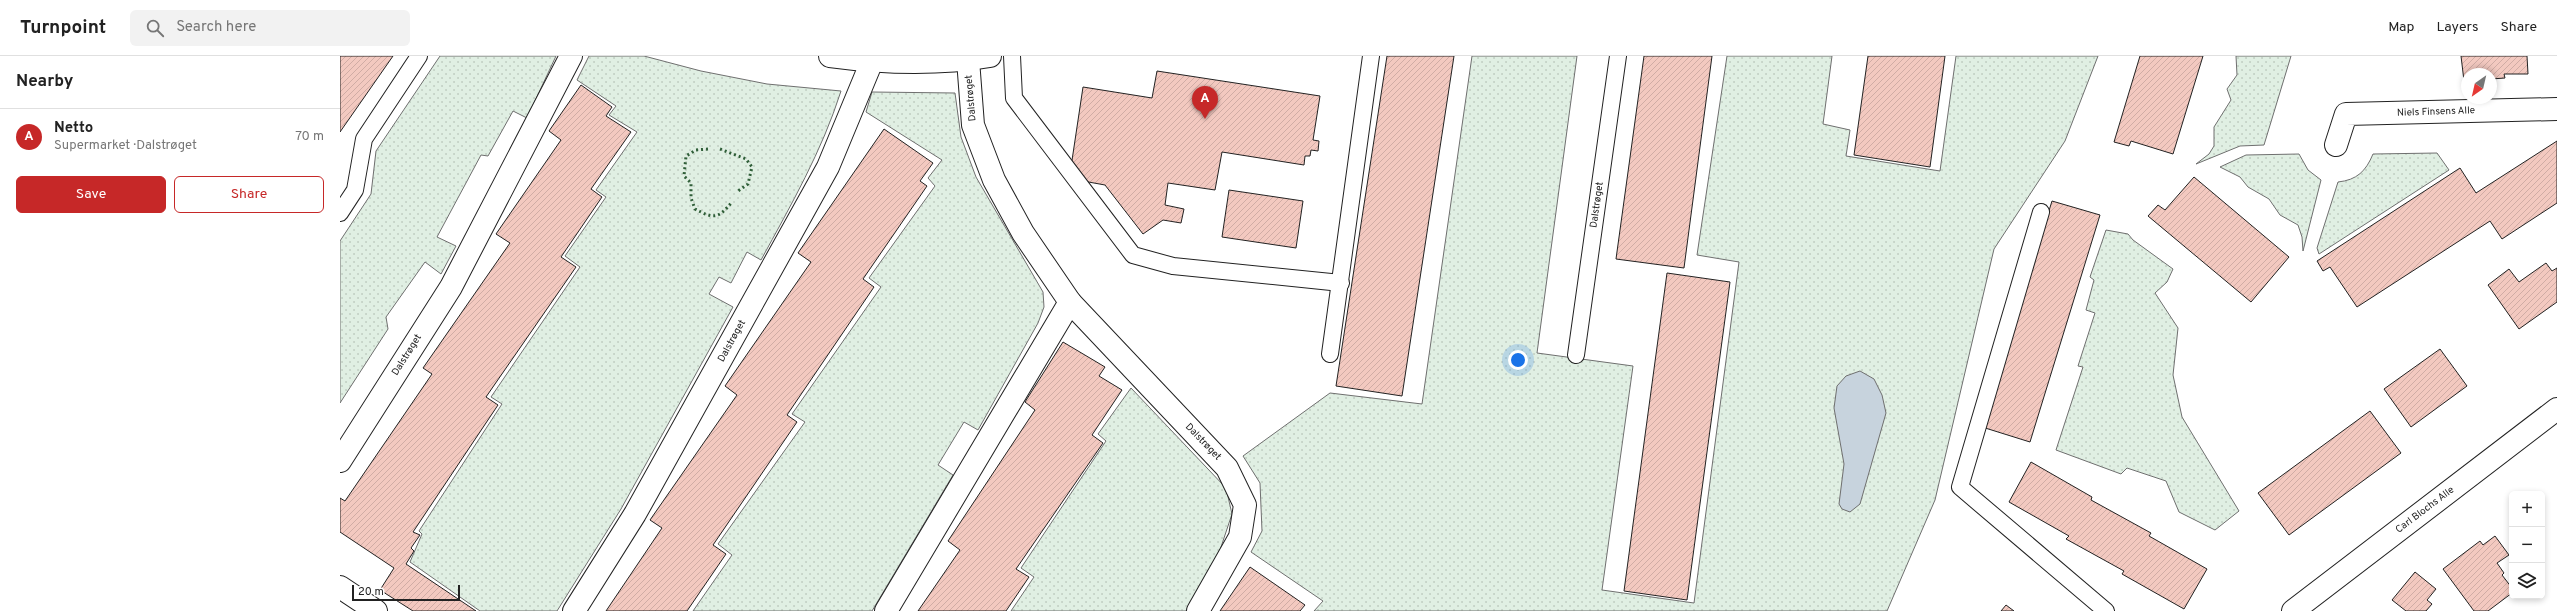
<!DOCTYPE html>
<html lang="en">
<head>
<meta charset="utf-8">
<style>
	:root { --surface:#fff; --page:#f2f2f2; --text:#222; --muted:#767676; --line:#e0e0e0; --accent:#c62828 }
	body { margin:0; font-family:Overpass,sans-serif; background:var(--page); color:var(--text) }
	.controls { position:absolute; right:12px; bottom:12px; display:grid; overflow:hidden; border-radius:6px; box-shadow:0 2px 6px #0003 }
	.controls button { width:36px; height:36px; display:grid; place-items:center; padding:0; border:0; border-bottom:1px solid var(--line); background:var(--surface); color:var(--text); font:20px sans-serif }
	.compass { position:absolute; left:2121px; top:12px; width:36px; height:36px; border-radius:50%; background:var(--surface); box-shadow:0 2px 6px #0003; rotate:214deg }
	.scale { position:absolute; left:12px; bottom:10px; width:108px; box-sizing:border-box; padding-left:4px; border:2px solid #222; border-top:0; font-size:11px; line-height:14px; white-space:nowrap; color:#222; -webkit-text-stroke:3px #fff; paint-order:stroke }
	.you { position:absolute; left:1178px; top:304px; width:14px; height:14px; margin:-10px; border:3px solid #fff; border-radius:50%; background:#1a73e8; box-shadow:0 0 0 6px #1a73e833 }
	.badge { display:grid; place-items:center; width:26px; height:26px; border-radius:50%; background:var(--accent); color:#fff; font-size:13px; font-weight:700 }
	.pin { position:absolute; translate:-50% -33px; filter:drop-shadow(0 1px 2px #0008) }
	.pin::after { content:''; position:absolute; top:21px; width:14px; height:12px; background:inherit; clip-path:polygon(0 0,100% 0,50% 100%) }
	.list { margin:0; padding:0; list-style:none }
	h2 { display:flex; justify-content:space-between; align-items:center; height:52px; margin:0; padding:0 16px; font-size:17px }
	h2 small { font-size:13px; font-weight:400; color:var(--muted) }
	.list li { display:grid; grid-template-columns:26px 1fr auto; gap:12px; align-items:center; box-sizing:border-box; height:56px; padding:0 16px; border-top:1px solid var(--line) }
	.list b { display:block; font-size:15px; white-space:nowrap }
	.list p { margin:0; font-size:13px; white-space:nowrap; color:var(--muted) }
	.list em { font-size:13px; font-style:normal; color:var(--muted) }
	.actions { display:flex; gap:8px; padding:12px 16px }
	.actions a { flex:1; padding:9px 0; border:1px solid var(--accent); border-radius:6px; text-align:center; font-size:14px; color:var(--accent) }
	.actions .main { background:var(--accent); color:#fff }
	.icon { flex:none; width:22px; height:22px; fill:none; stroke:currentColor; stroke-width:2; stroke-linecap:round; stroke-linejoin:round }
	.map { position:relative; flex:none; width:2217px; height:555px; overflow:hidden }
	header { display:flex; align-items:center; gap:24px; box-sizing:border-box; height:56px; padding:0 20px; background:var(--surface); border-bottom:1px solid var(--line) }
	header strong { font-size:19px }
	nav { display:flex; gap:22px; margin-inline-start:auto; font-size:14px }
	.search { width:280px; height:36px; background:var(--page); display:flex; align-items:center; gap:10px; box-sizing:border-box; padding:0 14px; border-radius:6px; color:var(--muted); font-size:15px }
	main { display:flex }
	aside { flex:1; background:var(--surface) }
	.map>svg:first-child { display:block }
</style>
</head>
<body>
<header>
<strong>Turnpoint</strong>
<div class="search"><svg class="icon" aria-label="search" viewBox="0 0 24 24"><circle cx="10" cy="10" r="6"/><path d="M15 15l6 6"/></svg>Search here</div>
<nav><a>Map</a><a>Layers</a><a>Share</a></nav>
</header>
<main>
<aside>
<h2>Nearby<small></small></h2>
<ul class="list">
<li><span class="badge">A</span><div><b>Netto</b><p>Supermarket · Dalstrøget</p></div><em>70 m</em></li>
</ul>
<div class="actions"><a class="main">Save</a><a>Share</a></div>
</aside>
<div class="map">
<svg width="2217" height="555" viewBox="0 0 2217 555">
	<defs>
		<pattern id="park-dots" width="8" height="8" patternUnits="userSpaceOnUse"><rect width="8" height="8" fill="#e0efe3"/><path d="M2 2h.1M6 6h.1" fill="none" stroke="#c0cdc2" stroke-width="1.8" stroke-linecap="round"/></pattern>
		<pattern id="building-hatch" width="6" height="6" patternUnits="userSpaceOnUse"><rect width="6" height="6" fill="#f3c9c0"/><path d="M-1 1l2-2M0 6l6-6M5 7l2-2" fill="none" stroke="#d0aca5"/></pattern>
	</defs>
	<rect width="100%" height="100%" fill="#fff"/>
	<g fill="url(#park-dots)" stroke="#6f6f6f">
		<path d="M100,0h116l-29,62 -14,-7 -25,45 -7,-1 -44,82 19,9 -15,28 -16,-12 -39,55 2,12 -48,74v-162l31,-47 5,-43z"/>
		<path d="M249,0h55l57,15 66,13 74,7c-19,60 -50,114 -80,169l-14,-8 -16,31 -12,-6 -10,17 24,13 -112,202 -64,102h-77l-70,-49 12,-28 -3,-3 83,-127 -11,-7 89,-130 -15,-11 41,-59 -10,-7 41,-58 -28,-17 7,-9 -39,-26z"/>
		<path d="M1132,0h105l-40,297 96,13 -31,224 92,13 45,-341 -42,-7 30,-199h105l-9,68 27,6 -4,26 94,15 16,-115h142l-33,85 -71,108 -59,251 -48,111h-573l9,-10 -72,-49 11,-21 -2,-48 -17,-27 87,-63 92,11z"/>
		<path d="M1896,0h55l-27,89 -24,1 -44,18 13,-10 5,-8v-19l17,-27 -4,-11 10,-14z"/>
		<path d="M532,36l83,1 6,44 15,40 67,115 1,15 -6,16 -60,107 -14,-8 -26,43 15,10 -81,136h-179l39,-56 -14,-11 87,-122 -13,-8 89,-127 -12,-9 66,-92 -7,-8 14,-18 -76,-48z"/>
		<path d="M2097,97l12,17 -130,84 -2,-6 21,-66c19,-2 28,-11 35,-28z"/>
		<path d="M1959,98l9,16 13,10 -18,71 -1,-14 -4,-12 -18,-10 -11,-16 -21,-12 -8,-10 -20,-10 26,-12z"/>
		<path d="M1766,174l22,4 5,6 40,29 -6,13 -12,11 23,35 -5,47 9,42 57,94 -24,19 -36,-18 -13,-31 -39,-13 -6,6 -65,-24 27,-83 -5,-1 17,-53 -9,-3 8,-30 -4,-3z"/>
		<path d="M791,332l95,100 6,26 -12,36 -34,61h-175l23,-34 -13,-9 85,-127 -8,-7z"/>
	</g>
	<path fill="#c7d3dd" stroke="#6f6f6f" d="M1520,315l14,8 8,16 4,18 -26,91 -10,8 -8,-3 -3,-5 5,-40 -10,-56 3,-22 9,-10z"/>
	<g fill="url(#building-hatch)" stroke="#222">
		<path d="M0,0h53l-53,76z"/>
		<path d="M1047,0h67l-52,340 -66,-10z"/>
		<path d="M1304,0h68l-28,212 -68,-9z"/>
		<path d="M1528,0h77l-15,111 -76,-12z"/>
		<path d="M1800,0h63l-30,98 -42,-13 -2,5 -15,-4z"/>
		<path d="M2121,0h66l1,18h-24l1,4 -14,1v-5h-24v7h-3z"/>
		<path d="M817,15l163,25 -7,44 6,1 -1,10 -7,-1 -1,6h-5l-1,9 -82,-13 -7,38 -47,-7 -3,22 19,4 -3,14 -18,-3 -20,14 -38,-49 -22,-4 -12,-14 12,-80 69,11z"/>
		<path d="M241,29l31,22 -6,9 25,16 -40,57 11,8 -41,60 15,10 -90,130 12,8 -85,127 7,3 -9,13 3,3 -8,13 70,47h-63l-33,-21 14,-22 -54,-36v-34l5,3 87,-127 -9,-6 87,-125 -14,-9 65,-94 -12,-9z"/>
		<path d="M544,73l49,34 -13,18 7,5 -64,93 11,8 -87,128 10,7 -84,123 13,9 -39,57h-81l56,-83 -12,-8 87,-125 -12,-9 86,-124 -13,-9z"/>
		<path d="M2217,85v62l-55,36 -12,-18 -133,86 -27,-40 -7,4 -6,-10 143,-93 16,25z"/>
		<path d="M1854,121l95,80 -38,45 -103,-86 10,-11 7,5z"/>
		<path d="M889,134l74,11 -7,47 -74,-11z"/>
		<path d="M1712,145l48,14 -70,227 -48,-15z"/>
		<path d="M2206,207l6,8 5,-3v34l-38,27 -31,-44 21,-16 10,13z"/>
		<path d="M1327,217l63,9 -43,318 -63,-9z"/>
		<path d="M723,286l42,25 -6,9 23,14 -30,45 11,8 -87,126 13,8 -23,34h-88l42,-61 -12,-9 87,-131 -10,-8z"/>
		<path d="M2100,293l27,37 -56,41 -27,-38z"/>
		<path d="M2030,355l31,42 -112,82 -31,-42z"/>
		<path d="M1691,406l61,35 -1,3 60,33 -2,3 58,33 -23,40 -62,-35 2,-3 -58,-32 3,-3 -60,-34z"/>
		<path d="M2155,480l14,19 -12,8 7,10 -2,2 10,13v5l-24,18h-14l-31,-42 37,-28 3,4z"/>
		<path d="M910,511l55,38 -5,6h-80z"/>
		<path d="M2075,516l21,17 -9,11 5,4 -6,7h-20l-14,-11z"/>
		<path d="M1666,549l8,6h-13z"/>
	</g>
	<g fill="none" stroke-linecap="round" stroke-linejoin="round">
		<defs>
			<g id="lane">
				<path d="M672,0l2,42 119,157 40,11 168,17"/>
				<path d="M1701,156l-81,275 146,124"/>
				<path d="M0,157l15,-23 9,-51 55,-83"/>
				<path d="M990,298l41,-298"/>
				<path d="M1236,299l42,-299"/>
			</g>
			<g id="street">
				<path d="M490,0c52,7 108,9 160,0"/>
				<path d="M628,4l5,65 21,55 29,53 47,69 157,166 18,37 -5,32 -42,74"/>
				<path d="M1996,89l10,-31 211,-5"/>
				<path d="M0,405l111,-174 120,-231"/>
				<path d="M0,531l36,24"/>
				<path d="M234,555l61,-97 193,-347 44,-106"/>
				<path d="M546,555l184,-309"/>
				<path d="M1953,555l264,-202"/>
			</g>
		</defs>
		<use href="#lane" stroke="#222" stroke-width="18"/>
		<use href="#street" stroke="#222" stroke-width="24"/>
		<use href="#lane" stroke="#fff" stroke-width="16"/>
		<use href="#street" stroke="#fff" stroke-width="22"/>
		<g stroke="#2f5e38" stroke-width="3" stroke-dasharray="2 3" stroke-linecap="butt">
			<path d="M368,93l-12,1 -10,6 -2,20 7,7v15l4,11c19,10 23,10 37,-7"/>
			<path d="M380,93l26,10 6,8 -4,17 -10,7"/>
		</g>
	</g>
	<g text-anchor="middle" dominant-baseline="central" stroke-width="3" stroke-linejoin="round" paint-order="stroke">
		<g font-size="10" fill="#222" stroke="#fff">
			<text transform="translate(631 42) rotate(-95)">Dalstrøget</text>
			<text transform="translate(2096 56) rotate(-2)">Niels Finsens Alle</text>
			<text transform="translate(1257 149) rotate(-82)">Dalstrøget</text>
			<text transform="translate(392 285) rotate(-61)">Dalstrøget</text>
			<text transform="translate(67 299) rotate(-58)">Dalstrøget</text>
			<text transform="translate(863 386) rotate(46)">Dalstrøget</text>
			<text transform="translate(2085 454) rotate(-37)">Carl Blochs Alle</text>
		</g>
	</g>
</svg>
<div class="controls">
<button>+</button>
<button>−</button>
<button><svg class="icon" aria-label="layers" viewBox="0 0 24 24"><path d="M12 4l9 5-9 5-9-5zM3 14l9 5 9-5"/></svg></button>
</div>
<svg class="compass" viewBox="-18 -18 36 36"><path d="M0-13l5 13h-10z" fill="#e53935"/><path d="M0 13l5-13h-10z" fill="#767676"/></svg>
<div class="scale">20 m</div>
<div class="you"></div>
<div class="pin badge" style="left:865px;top:63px">A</div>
</div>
</main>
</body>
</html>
